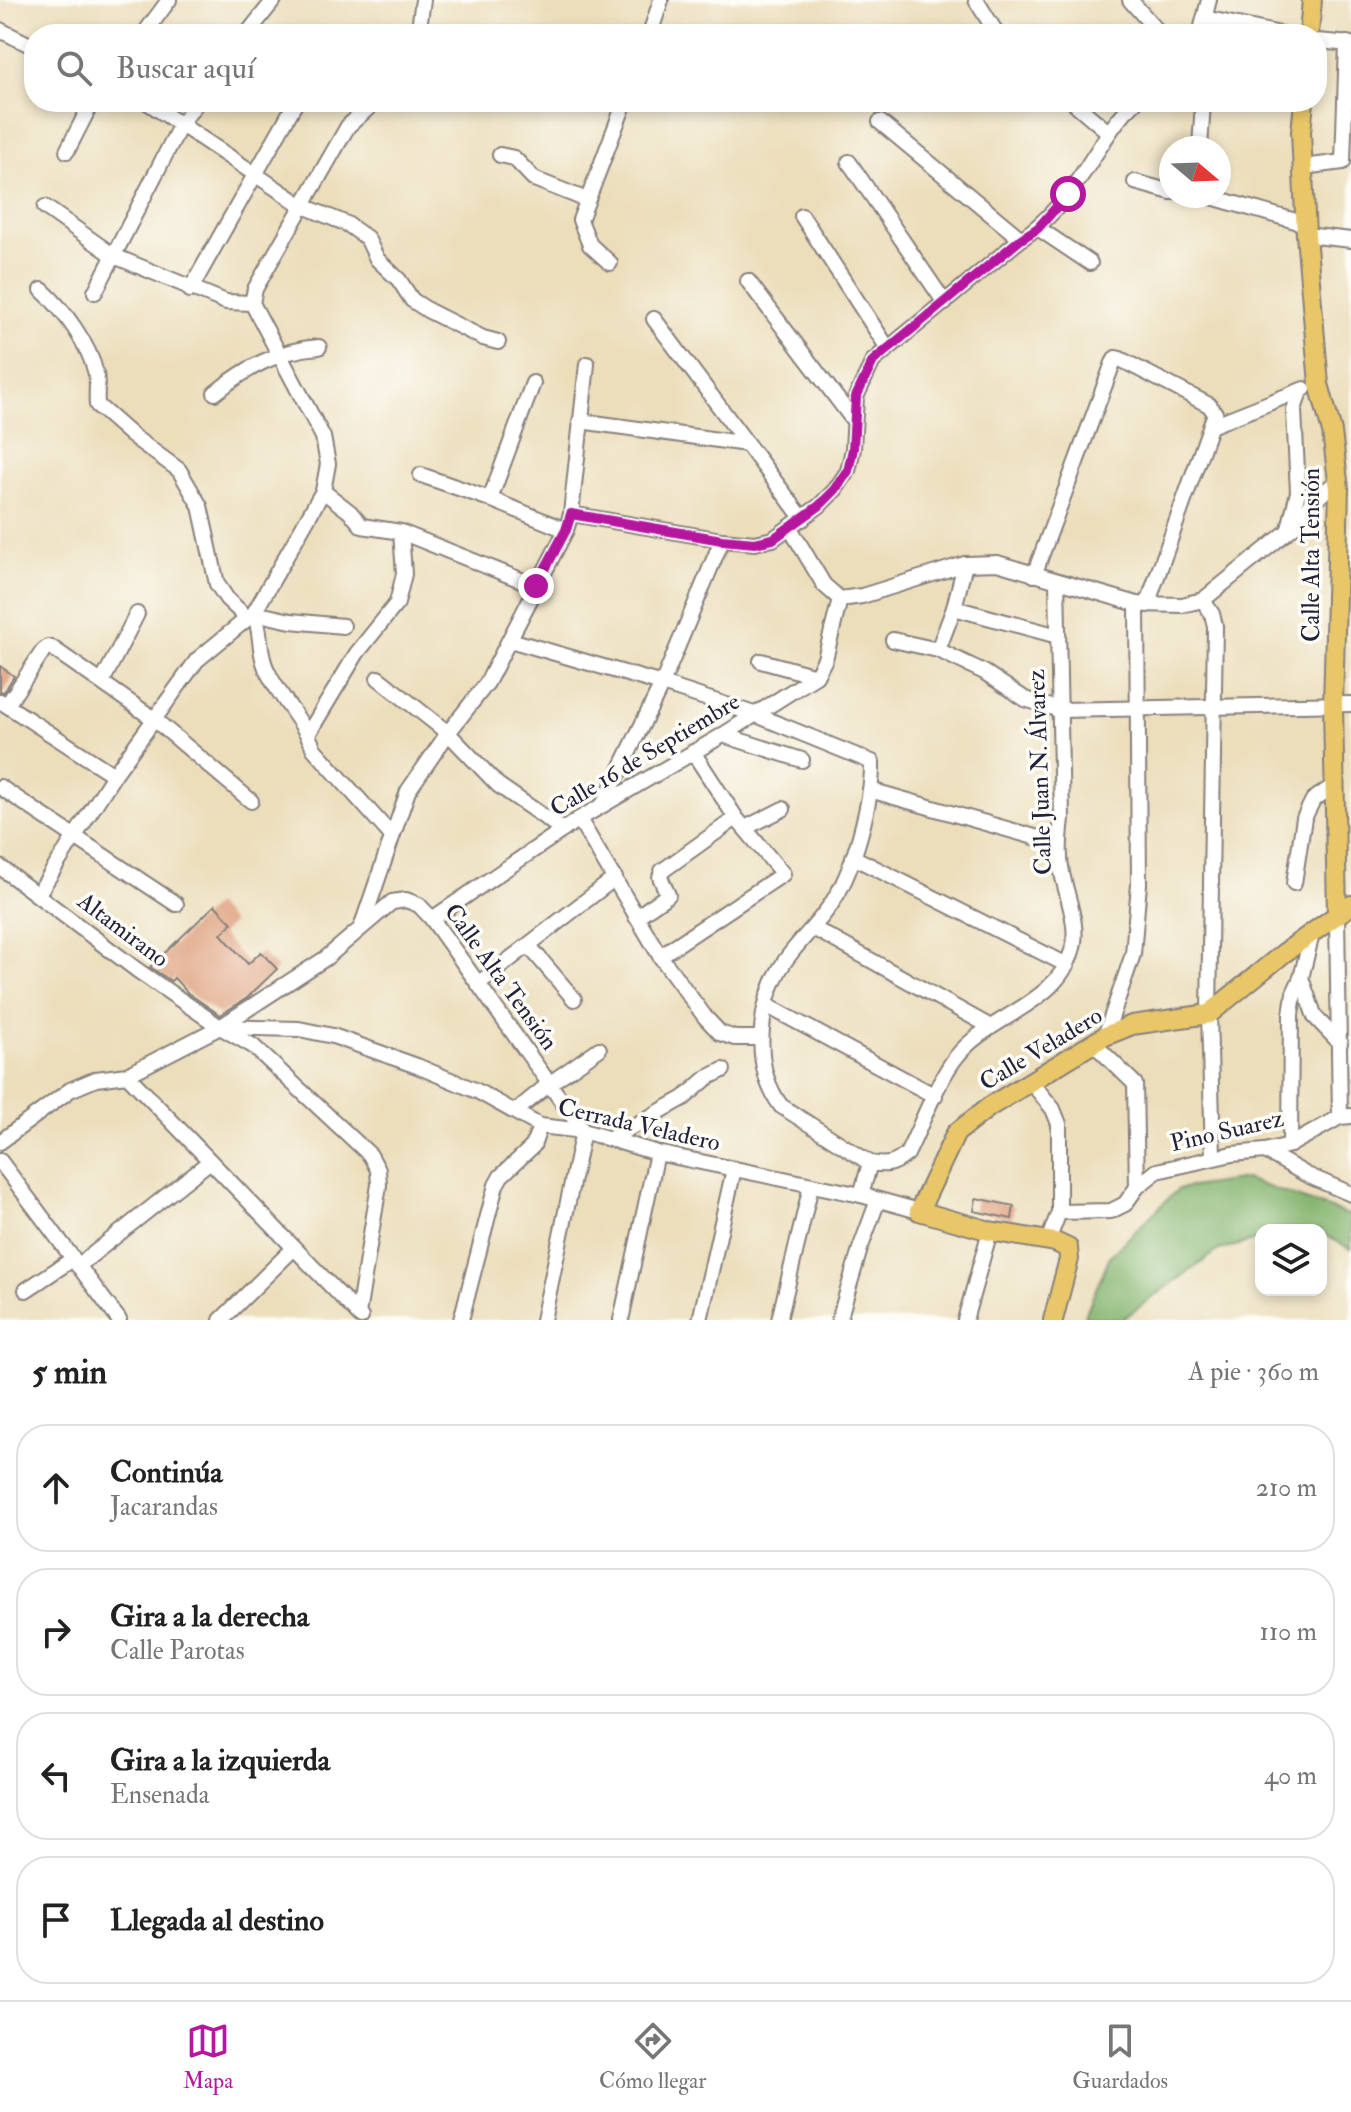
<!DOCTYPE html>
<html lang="es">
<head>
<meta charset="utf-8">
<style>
	:root { --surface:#fff; --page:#f6f6f6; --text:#222; --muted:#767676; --line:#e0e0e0; --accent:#b5179e }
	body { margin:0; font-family:"IM FELL Double Pica",serif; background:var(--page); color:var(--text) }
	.controls { position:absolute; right:24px; bottom:24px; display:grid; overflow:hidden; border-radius:16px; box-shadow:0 4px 12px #0003 }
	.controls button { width:72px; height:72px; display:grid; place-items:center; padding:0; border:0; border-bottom:2px solid var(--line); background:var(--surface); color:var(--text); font:40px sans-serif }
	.compass { position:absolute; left:1159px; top:136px; width:72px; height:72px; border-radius:50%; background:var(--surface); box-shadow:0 4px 12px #0003; rotate:109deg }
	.stop { position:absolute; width:24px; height:24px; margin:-18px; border:6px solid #b5179e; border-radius:50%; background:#fff }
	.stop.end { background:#b5179e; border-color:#fff; box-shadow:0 2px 8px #0008 }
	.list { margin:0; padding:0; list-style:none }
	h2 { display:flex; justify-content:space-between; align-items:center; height:104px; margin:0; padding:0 32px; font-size:34px }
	h2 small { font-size:26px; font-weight:400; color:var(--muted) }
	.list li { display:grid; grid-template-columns:52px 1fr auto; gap:24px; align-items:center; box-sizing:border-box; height:128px; margin:0 16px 16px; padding:0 16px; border:2px solid var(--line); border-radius:32px }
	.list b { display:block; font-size:30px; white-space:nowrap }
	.list p { margin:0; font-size:26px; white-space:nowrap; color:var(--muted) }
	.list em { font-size:26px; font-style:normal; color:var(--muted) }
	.icon { flex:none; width:44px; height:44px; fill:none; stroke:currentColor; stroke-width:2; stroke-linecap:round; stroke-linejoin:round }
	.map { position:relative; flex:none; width:1351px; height:1320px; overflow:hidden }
	.search { position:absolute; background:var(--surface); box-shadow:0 4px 12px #0003; left:24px; right:24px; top:24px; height:88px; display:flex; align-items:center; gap:20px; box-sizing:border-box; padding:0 28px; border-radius:32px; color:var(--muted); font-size:30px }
	.sheet { height:680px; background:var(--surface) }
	nav { display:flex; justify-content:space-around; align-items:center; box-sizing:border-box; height:112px; border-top:2px solid var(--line); background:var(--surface); font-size:22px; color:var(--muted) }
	nav a { display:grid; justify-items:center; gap:4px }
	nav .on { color:var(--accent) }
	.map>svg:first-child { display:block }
</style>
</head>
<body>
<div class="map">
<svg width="1351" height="1320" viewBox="0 0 1351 1320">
	<rect width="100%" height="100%" fill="#fdfcf7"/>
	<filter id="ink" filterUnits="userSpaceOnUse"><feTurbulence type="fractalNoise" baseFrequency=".0125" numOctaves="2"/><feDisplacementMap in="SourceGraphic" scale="16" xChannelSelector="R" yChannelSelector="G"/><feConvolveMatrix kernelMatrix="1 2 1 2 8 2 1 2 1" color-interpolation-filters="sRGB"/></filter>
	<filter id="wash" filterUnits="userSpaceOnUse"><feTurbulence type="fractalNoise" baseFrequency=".006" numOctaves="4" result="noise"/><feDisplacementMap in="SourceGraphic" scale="32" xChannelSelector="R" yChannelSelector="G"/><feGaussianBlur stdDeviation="1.8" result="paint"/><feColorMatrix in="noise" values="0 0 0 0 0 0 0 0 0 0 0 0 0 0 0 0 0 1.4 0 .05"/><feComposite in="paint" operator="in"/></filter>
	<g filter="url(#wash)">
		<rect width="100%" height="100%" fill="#ecdebb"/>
		<path fill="#86b670" stroke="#546c56" stroke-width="2" d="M1245,1179l106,37v33l-30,-16v-3h-60v9l-42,11 -98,70 -37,-3 26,-61 68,-67z"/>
		<g id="blocks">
			<g fill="#dc966f">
				<path d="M0,666l14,10 -10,16 -4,-1z"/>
				<path d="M215,905l17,18 -11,11 27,30 13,-12 16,17 -30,29 -27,17 -32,-22 -14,-15 -3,3 -21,-14z"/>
				<path d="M976,1198l38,8 -2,13 -38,-8z"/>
			</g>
		</g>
	</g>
	<g filter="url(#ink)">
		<use href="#blocks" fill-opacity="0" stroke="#87807b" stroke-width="2"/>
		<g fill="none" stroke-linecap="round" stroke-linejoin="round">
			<defs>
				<g id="minor">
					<path d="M976,0l21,34"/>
					<path d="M1130,0l30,34"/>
					<path d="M1205,18l75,16"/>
					<path d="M0,30l34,17"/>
					<path d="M144,34l25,-34"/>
					<path d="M247,34l27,-34"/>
					<path d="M418,34l5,-34"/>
					<path d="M650,34l11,-34"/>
					<path d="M1200,34l9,-34"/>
					<path d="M1317,41l34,3"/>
					<path d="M147,102l154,103 46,19 20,14 10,21 22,21 13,20 17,11 54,27 15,4"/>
					<path d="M1073,102l34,29"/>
					<path d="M880,122l141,117"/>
					<path d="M1200,148l3,-46"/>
					<path d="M67,151l25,-49"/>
					<path d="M500,155l14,3 20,21 53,21"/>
					<path d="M849,162l96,141"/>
					<path d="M1303,167l40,-5 4,-119"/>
					<path d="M1135,182l36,10"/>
					<path d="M1208,196l98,28"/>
					<path d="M45,207l69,49 112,46 26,1"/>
					<path d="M802,216l85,131"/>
					<path d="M1038,228l52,35"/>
					<path d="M1306,235l45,5"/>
					<path d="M610,263l-20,-18 -10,-25 45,-118"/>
					<path d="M748,281l106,140"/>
					<path d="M42,290c22,20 47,54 54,84 2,10 0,20 1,31l34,30 48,35 21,36 17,78 10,15 20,19"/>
					<path d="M190,290l106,-188"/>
					<path d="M95,292l86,-168 16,-22"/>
					<path d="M654,319l149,200"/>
					<path d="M215,393c31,-25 63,-43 104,-46"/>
					<path d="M580,421l167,23"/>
					<path d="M1213,425l91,-36"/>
					<path d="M421,475l69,24 76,31"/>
					<path d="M323,491l27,21 12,14 39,6 135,54"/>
					<path d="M490,499l43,-116"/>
					<path d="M571,514l151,26 33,3 18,-4 46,-33 16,-16 13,-19 5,-22 3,-52 17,-36 148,-122c30,-19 54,-52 73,-83 13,-20 23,-38 41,-54"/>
					<path d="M790,528l34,57 16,14"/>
					<path d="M1289,529l9,-37 -4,-82 6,-19"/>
					<path d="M1034,575l79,-212 3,-5 4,1 89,46 6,8 -68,192"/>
					<path d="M840,599l22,-3 103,-32 32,-1 140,41 45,1 21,-5 95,-77 13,-20 28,-23"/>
					<path d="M1203,600l9,14 3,12 -6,388 4,143"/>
					<path d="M954,608l104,28"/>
					<path d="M254,613c8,18 4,37 12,55 12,29 37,51 48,81l77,86"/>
					<path d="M254,613l37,8 52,5"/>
					<path d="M510,640l152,44 92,30 118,48c1,36 -18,106 -37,136 -14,24 -35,41 -50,63 -27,40 -34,105 -4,145l89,57c17,3 24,2 37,-9 14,-28 31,-75 50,-98 33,-41 99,-51 115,-105 8,-24 -5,-53 -10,-78 -4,-18 -2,-36 0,-55l-5,-237"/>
					<path d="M893,640l45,10 46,22 41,27 35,11 291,-6"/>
					<path d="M938,650l16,-42 11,-44"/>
					<path d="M761,661l55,15"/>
					<path d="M378,678l70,55 50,52 65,45"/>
					<path d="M102,682l35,-68"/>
					<path d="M0,701l114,74"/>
					<path d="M7,705l36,-54 5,-4 4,1 102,71 97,82"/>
					<path d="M308,734l49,-81 40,-50 7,-29 -3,-42"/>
					<path d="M723,735l79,25"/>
					<path d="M0,787l176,117"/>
					<path d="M870,790l189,54"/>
					<path d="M603,805l59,-121 60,-144"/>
					<path d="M579,819l81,137 45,61 15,16 15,5h26"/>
					<path d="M745,828l38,-19"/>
					<path d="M853,857l214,108"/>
					<path d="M0,867l137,103 83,57 33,19 117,109 8,15 1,15 -21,129"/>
					<path d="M1294,883l10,-65 9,-18 23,-16"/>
					<path d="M38,894l76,-119 83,-115 57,-47 69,-122 5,-27 -5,-27 -71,-134 3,-14 93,-163 27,-24"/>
					<path d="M1337,915l3,202"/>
					<path d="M636,917l32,-22 -8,-18 2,-6 74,-53"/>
					<path d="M432,919l147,-100 144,-84 93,-59 9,-17 15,-60"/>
					<path d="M362,925l46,-134 40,-58 39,-50 79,-153 5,-16 16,-150"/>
					<path d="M813,928l176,98"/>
					<path d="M529,946l45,53"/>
					<path d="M660,956l123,-82 -47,-56 -43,-66"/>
					<path d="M1301,978l14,39 25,26"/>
					<path d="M479,983l136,-105"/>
					<path d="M766,1005l169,91"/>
					<path d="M220,1027l79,2 34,7 84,30 60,25 63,35 43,5 74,22 204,42 58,16"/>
					<path d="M1105,1036l28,-82 6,-70 -2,-280"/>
					<path d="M1094,1044l41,40 2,103"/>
					<path d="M127,1075l234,242"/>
					<path d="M1032,1083l21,26 6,15v88"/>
					<path d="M516,1111l33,-27 50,-35"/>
					<path d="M610,1139l74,-41 23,-20 16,-8"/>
					<path d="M0,1142l70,-52 26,-11 31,-4 93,-48 106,-69 66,-56 14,-2 13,5 13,14 151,212 -40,189"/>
					<path d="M1290,1145l1,-130 3,-22 7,-15 11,-44"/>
					<path d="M1265,1151l42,24 44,19"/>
					<path d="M0,1161l119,159"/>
					<path d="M861,1195l9,-32"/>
					<path d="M1048,1241l11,-29 52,-1 14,-7 12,-17 20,-16 75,-17 33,-3 25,-6 50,-28 11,-1"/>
					<path d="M78,1266l131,-104"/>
					<path d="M26,1290l47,-31"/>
					<path d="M221,1320l72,-71"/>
					<path d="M461,1320l35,-135 5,-9 32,-30 7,-20"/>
					<path d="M621,1320l36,-167"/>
					<path d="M700,1320l34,-151"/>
					<path d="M779,1320l32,-134"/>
					<path d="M839,1320l21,-71 18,-49"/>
					<path d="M965,1320l25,-89"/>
				</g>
				<g id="major">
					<path d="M1309,34l3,-34"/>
					<path d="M1304,102l-3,30 5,103 13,149 13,48 7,57 -6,216 4,210"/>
					<path d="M1053,1320l16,-61 -1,-11 -13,-6 -65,-11 -71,-20 37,-78 33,-26 116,-71 27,-11 77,-11 75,-61 67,-48"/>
				</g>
			</defs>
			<use href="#minor" stroke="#87807b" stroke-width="18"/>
			<use href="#major" stroke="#87807b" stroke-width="22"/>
			<use href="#minor" stroke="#fff" stroke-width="14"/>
			<use href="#major" stroke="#e9c769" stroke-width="18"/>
		</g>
	</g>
	<g fill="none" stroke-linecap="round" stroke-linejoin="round" filter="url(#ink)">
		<path stroke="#b5179e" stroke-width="10" d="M536,586l30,-56 5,-16 151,26 33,3 18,-4 46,-33 16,-16 13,-19 5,-22 3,-52 17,-36 148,-122 17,-11 30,-34"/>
	</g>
	<g text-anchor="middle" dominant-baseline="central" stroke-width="7" stroke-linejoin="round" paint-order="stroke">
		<g font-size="24" fill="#22223b" stroke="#fdfcf7">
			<text transform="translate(1311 555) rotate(-90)">Calle Alta Tensión</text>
			<text transform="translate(645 755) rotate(-31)">Calle 16 de Septiembre</text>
			<text transform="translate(1040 772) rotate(-92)">Calle Juan N. Álvarez</text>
			<text transform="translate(123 930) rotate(37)">Altamirano</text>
			<text transform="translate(501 977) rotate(54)">Calle Alta Tensión</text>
			<text transform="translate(1041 1049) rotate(-31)">Calle Veladero</text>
			<text transform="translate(639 1125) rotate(13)">Cerrada Veladero</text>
			<text transform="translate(1227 1131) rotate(-13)">Pino Suarez</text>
		</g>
	</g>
</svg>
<div class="controls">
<button><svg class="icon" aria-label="layers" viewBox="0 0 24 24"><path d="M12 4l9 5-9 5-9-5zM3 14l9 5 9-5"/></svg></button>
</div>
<svg class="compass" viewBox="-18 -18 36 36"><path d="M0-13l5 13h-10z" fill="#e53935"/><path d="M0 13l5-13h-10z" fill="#767676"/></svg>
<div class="stop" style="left:1068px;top:194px"></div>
<div class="stop end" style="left:536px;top:586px"></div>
<div class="search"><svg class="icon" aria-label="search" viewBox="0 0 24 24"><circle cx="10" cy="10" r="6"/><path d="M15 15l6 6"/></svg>Buscar aquí</div>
</div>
<section class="sheet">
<h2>5 min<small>A pie · 360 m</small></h2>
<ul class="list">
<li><svg class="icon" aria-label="ahead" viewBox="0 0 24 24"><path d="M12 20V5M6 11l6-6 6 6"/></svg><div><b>Continúa</b><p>Jacarandas</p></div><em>210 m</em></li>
<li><svg class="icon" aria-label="right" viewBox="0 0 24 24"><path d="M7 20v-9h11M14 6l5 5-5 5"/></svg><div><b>Gira a la derecha</b><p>Calle Parotas</p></div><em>110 m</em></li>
<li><svg class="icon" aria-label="left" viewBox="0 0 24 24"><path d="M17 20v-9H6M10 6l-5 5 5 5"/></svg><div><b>Gira a la izquierda</b><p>Ensenada</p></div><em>40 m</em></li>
<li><svg class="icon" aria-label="arrive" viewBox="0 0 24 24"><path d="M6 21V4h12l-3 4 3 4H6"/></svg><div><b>Llegada al destino</b></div></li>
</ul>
</section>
<nav>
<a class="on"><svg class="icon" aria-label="map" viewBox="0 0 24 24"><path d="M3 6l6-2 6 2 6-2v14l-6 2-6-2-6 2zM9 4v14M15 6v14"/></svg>Mapa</a>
<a><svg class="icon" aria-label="directions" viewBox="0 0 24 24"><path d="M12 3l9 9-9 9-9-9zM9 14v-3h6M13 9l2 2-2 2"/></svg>Cómo llegar</a>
<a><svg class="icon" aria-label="saved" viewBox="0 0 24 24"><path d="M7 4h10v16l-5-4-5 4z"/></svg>Guardados</a>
</nav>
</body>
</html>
